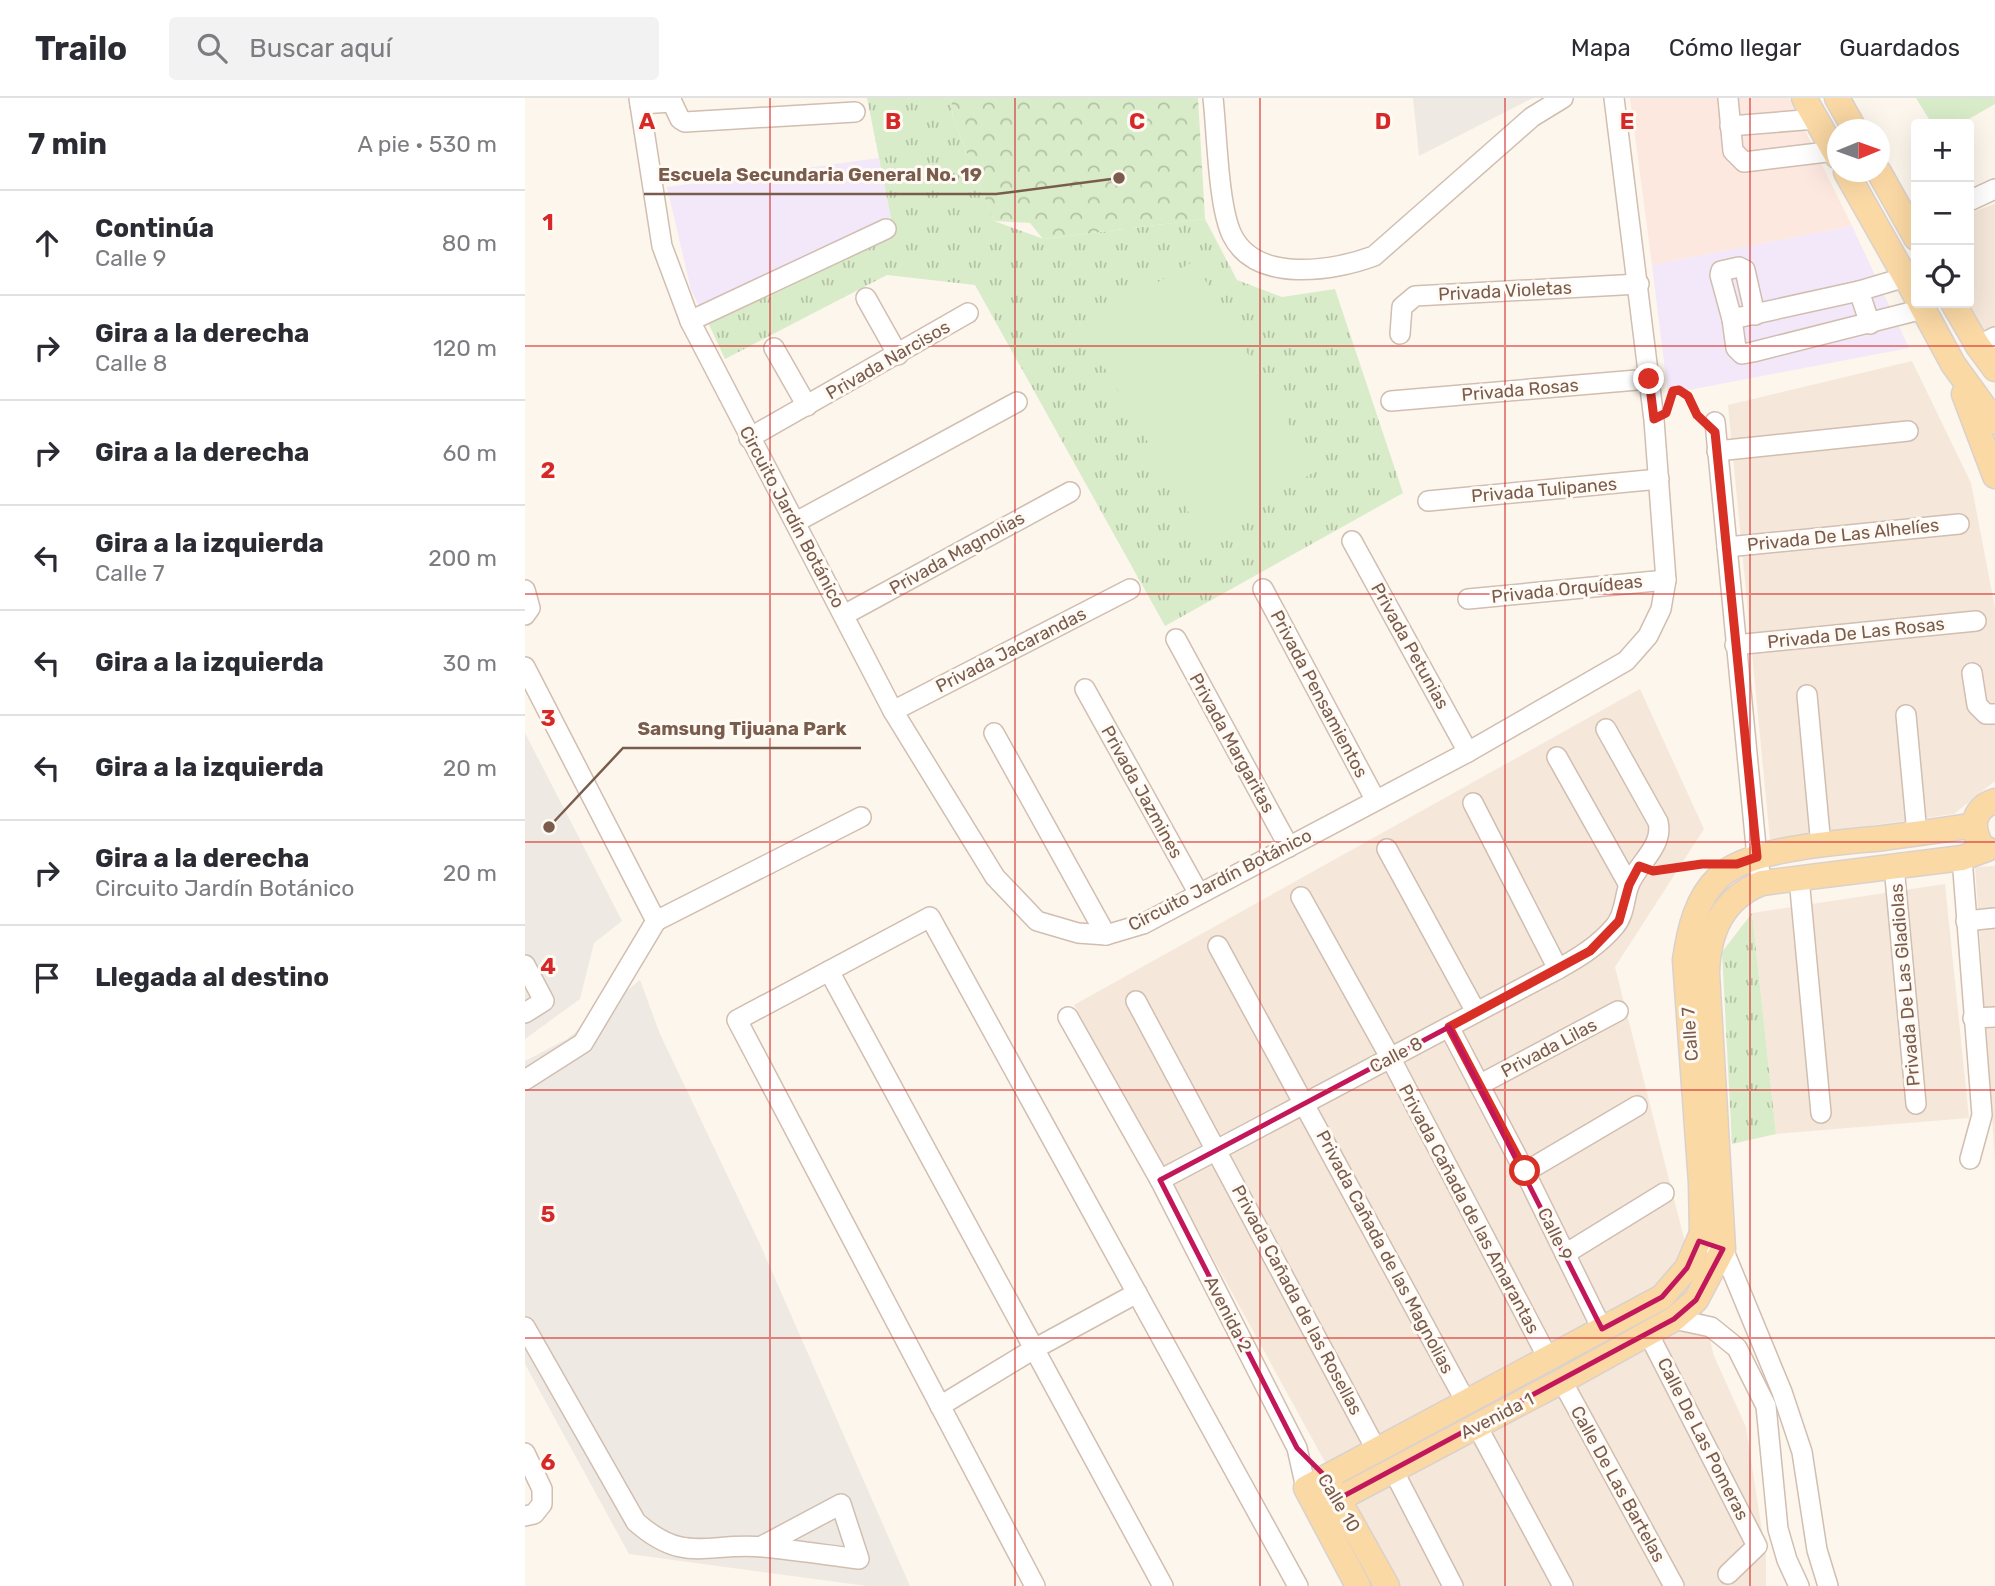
<!DOCTYPE html>
<html lang="es">
<head>
<meta charset="utf-8">
<style>
	:root { --surface:#fff; --page:#f2f2f3; --text:#2b2b33; --muted:#7c7c81; --line:#e1e1e2 }
	body { margin:0; font-family:Rubik,sans-serif; background:var(--page); color:var(--text) }
	.controls { position:absolute; right:21px; top:21px; display:grid; overflow:hidden; border-radius:7px; box-shadow:0 7px 28px #0002 }
	.controls button { width:63px; height:63px; display:grid; place-items:center; padding:0; border:0; border-bottom:2px solid var(--line); background:var(--surface); color:var(--text); font:35px sans-serif }
	.compass { position:absolute; left:1302px; top:21px; width:63px; height:63px; border-radius:50%; background:var(--surface); box-shadow:0 7px 28px #0002; rotate:89deg }
	.stop { position:absolute; width:21px; height:21px; margin:-16px; border:5px solid #d93025; border-radius:50%; background:#fff }
	.stop.end { background:#d93025; border-color:#fff; box-shadow:0 2px 7px #0008 }
	.list { margin:0; padding:0; list-style:none }
	h2 { display:flex; justify-content:space-between; align-items:center; height:91px; margin:0; padding:0 28px; font-size:30px }
	h2 small { font-size:23px; font-weight:400; color:var(--muted) }
	.list li { display:grid; grid-template-columns:46px 1fr auto; gap:21px; align-items:center; box-sizing:border-box; height:105px; padding:0 28px; border-top:2px solid var(--line) }
	.list b { display:block; font-size:26px; white-space:nowrap }
	.list p { margin:0; font-size:23px; white-space:nowrap; color:var(--muted) }
	.list em { font-size:23px; font-style:normal; color:var(--muted) }
	.icon { flex:none; width:38px; height:38px; fill:none; stroke:currentColor; stroke-width:2; stroke-linecap:round; stroke-linejoin:round }
	.map { position:relative; flex:none; width:1470px; height:1488px; overflow:hidden }
	header { display:flex; align-items:center; gap:42px; box-sizing:border-box; height:98px; padding:0 35px; background:var(--surface); border-bottom:2px solid var(--line) }
	header strong { font-size:33px }
	nav { display:flex; gap:38px; margin-inline-start:auto; font-size:24px }
	.search { width:490px; height:63px; background:var(--page); display:flex; align-items:center; gap:18px; box-sizing:border-box; padding:0 24px; border-radius:7px; color:var(--muted); font-size:26px }
	main { display:flex }
	aside { flex:1; background:var(--surface) }
	.map>svg:first-child { display:block }
</style>
</head>
<body>
<header>
<strong>Trailo</strong>
<div class="search"><svg class="icon" aria-label="search" viewBox="0 0 24 24"><circle cx="10" cy="10" r="6"/><path d="M15 15l6 6"/></svg>Buscar aquí</div>
<nav><a>Mapa</a><a>Cómo llegar</a><a>Guardados</a></nav>
</header>
<main>
<aside>
<h2>7 min<small>A pie · 530 m</small></h2>
<ul class="list">
<li><svg class="icon" aria-label="ahead" viewBox="0 0 24 24"><path d="M12 20V5M6 11l6-6 6 6"/></svg><div><b>Continúa</b><p>Calle 9</p></div><em>80 m</em></li>
<li><svg class="icon" aria-label="right" viewBox="0 0 24 24"><path d="M7 20v-9h11M14 6l5 5-5 5"/></svg><div><b>Gira a la derecha</b><p>Calle 8</p></div><em>120 m</em></li>
<li><svg class="icon" aria-label="right" viewBox="0 0 24 24"><path d="M7 20v-9h11M14 6l5 5-5 5"/></svg><div><b>Gira a la derecha</b></div><em>60 m</em></li>
<li><svg class="icon" aria-label="left" viewBox="0 0 24 24"><path d="M17 20v-9H6M10 6l-5 5 5 5"/></svg><div><b>Gira a la izquierda</b><p>Calle 7</p></div><em>200 m</em></li>
<li><svg class="icon" aria-label="left" viewBox="0 0 24 24"><path d="M17 20v-9H6M10 6l-5 5 5 5"/></svg><div><b>Gira a la izquierda</b></div><em>30 m</em></li>
<li><svg class="icon" aria-label="left" viewBox="0 0 24 24"><path d="M17 20v-9H6M10 6l-5 5 5 5"/></svg><div><b>Gira a la izquierda</b></div><em>20 m</em></li>
<li><svg class="icon" aria-label="right" viewBox="0 0 24 24"><path d="M7 20v-9h11M14 6l5 5-5 5"/></svg><div><b>Gira a la derecha</b><p>Circuito Jardín Botánico</p></div><em>20 m</em></li>
<li><svg class="icon" aria-label="arrive" viewBox="0 0 24 24"><path d="M6 21V4h12l-3 4 3 4H6"/></svg><div><b>Llegada al destino</b></div></li>
</ul>
</aside>
<div class="map">
<svg width="1470" height="1488" viewBox="0 0 1470 1488">
	<defs>
		<pattern id="grass-tufts" width="24" height="20" patternUnits="userSpaceOnUse" patternTransform="scale(1.75)"><rect width="24" height="20" fill="#d8ecc9"/><path d="M3 7l-1-3M5 7V3M7 7l1-3M15 17l-1-3M17 17v-4M19 17l1-3" fill="none" stroke="#b4c2a5"/></pattern>
		<pattern id="park-crowns" width="20" height="18" patternUnits="userSpaceOnUse" patternTransform="scale(1.75)"><rect width="20" height="18" fill="#d8ecc9"/><path d="M2 6a3 3 0 1 1 6 0M12 15a3 3 0 1 1 6 0" fill="none" stroke="#b4c2a5"/></pattern>
	</defs>
	<rect width="100%" height="100%" fill="#fdf6ec"/>
	<g fill="#f5e8da">
		<path d="M1470,106v145l-36,-46h10v-90z"/>
		<path d="M1387,263l59,122 24,125v173l-41,33 -184,26 -42,-435z"/>
		<path d="M1115,591l64,140 -89,138 99,389 32,71 20,130v29h-373l-319,-581z"/>
		<path d="M1470,768v295l-20,-294z"/>
		<path d="M1420,786l24,234 -193,16 -24,-221z"/>
	</g>
	<path fill="#fde8e0" d="M1105,0h159l63,128 -200,39z"/>
	<g fill="#efe9e4">
		<path d="M888,0h120l-114,58z"/>
		<path d="M0,635l97,188 -28,22 -14,56 -55,40z"/>
		<path d="M115,882l20,54 99,208 151,344h-43l-238,-32 -104,-190v-303l42,-22z"/>
	</g>
	<g fill="#f3e8fa">
		<path d="M354,60l12,60 -183,90 -9,-2 -8,-16 -24,-103z"/>
		<path d="M1327,128l57,122 -241,46 -16,-129z"/>
	</g>
	<g fill="url(#grass-tufts)">
		<path d="M342,0h84l2,20 41,103 50,18 161,-20 32,61 45,17 53,-8 68,204 -238,133 -190,-341 -88,-10 -162,84 -19,-41 185,-100z"/>
		<path d="M1227,815l24,221 -44,10 -10,-192z"/>
	</g>
	<path fill="url(#park-crowns)" d="M426,0h247l7,121 -162,20 -13,-16 -36,-2 -41,-103z"/>
	<g fill="#d8ecc9">
		<path d="M1391,0h79v6l-35,20h-28z"/>
		<path d="M669,163l122,210 -113,66 -122,-210z"/>
	</g>
	<g fill="none" stroke-linecap="round" stroke-linejoin="round">
		<defs>
			<g id="minor">
				<path d="M114,0l23,148 28,75 203,390 102,166 42,44 41,12 28,2 37,-11 325,-172 158,-91 22,-25 13,-27 5,-29 -12,-160 -40,-322"/>
				<path d="M688,0c4,35 5,108 19,137 24,49 102,36 142,21l158,-139 31,-19"/>
				<path d="M1203,0l5,53 11,11 91,-11"/>
				<path d="M115,6l32,-2 8,17 5,3 170,-10"/>
				<path d="M1205,28l86,-7"/>
				<path d="M1444,103l26,-12"/>
				<path d="M1381,179l-47,14 -127,28 4,29 6,6 11,-2 170,-43"/>
				<path d="M1334,193l11,33"/>
				<path d="M341,200l32,57"/>
				<path d="M1207,221l-12,-44 1,-4 18,-4 6,3 10,45"/>
				<path d="M165,223l196,-92"/>
				<path d="M875,236l2,-27 13,-11 224,-12"/>
				<path d="M1453,248l17,-9"/>
				<path d="M249,250l33,58"/>
				<path d="M866,303l258,-22"/>
				<path d="M1190,324l42,435 5,26"/>
				<path d="M224,340l219,-125"/>
				<path d="M1192,353l191,-20"/>
				<path d="M903,403l231,-22"/>
				<path d="M271,424l221,-120"/>
				<path d="M827,443l116,211"/>
				<path d="M1202,449l232,-23"/>
				<path d="M738,491l112,210"/>
				<path d="M0,492l5,18 -5,7"/>
				<path d="M943,501l198,-19"/>
				<path d="M319,517l226,-123"/>
				<path d="M651,541l113,208"/>
				<path d="M1210,547l241,-24"/>
				<path d="M0,569l131,254 205,-104"/>
				<path d="M1447,575l5,32 9,9h9"/>
				<path d="M560,591l114,205"/>
				<path d="M1282,597l14,151"/>
				<path d="M368,613l237,-122"/>
				<path d="M1381,617l11,119"/>
				<path d="M469,635l112,202"/>
				<path d="M1032,659l72,128"/>
				<path d="M948,705l85,166"/>
				<path d="M862,751l89,163"/>
				<path d="M1437,760l20,257 -12,44"/>
				<path d="M1369,768l22,238"/>
				<path d="M1274,780l22,235"/>
				<path d="M776,799l90,162 157,299"/>
				<path d="M1441,823l29,-3"/>
				<path d="M693,848l248,456"/>
				<path d="M0,867l19,36 -19,12"/>
				<path d="M304,873l334,615"/>
				<path d="M611,903l241,450"/>
				<path d="M543,919l92,163 137,268 9,40"/>
				<path d="M1448,920l22,-1"/>
				<path d="M924,929l76,145 77,157"/>
				<path d="M0,982l58,-37 73,-122"/>
				<path d="M954,987l139,-74"/>
				<path d="M1000,1074l112,-66"/>
				<path d="M635,1082l398,-211c22,-12 41,-24 57,-43 10,-12 9,-28 14,-41 9,-22 35,-39 29,-63l-52,-93"/>
				<path d="M1190,1149l8,2 59,143 20,60 15,98 11,36"/>
				<path d="M1040,1156l99,-61"/>
				<path d="M1149,1221l37,8 26,21 29,58 12,123 9,31 12,26"/>
				<path d="M0,1229l111,195c49,43 71,20 127,25 32,3 64,8 96,12l-18,-55 -81,43"/>
				<path d="M1123,1235l109,213 -29,28"/>
				<path d="M1037,1283l112,205"/>
				<path d="M415,1308l94,-57 103,-56"/>
				<path d="M952,1328l86,160"/>
				<path d="M0,1355l17,36v15l-8,10 -9,2"/>
				<path d="M868,1372l60,116"/>
				<path d="M510,1488l-298,-566 193,-103 368,669"/>
			</g>
			<g id="major">
				<path d="M1279,0l33,58"/>
				<path d="M1312,0l18,32"/>
				<path d="M1321,74l70,124"/>
				<path d="M1354,74l37,66"/>
				<path d="M1395,205l33,61 42,58"/>
				<path d="M1428,205l25,43 17,23"/>
				<path d="M1439,296l31,82"/>
				<path d="M1454,743c-9,-18 -3,-34 16,-40"/>
				<path d="M806,1388l56,100"/>
				<path d="M793,1412l244,-129 112,-62 22,-19 27,-51 -16,-276c1,-40 15,-75 55,-90l200,-25 25,-9"/>
				<path d="M833,1488l-52,-98 356,-191 25,-29 15,-35 -1,-50 -16,-223c4,-28 11,-62 34,-83 32,-30 120,-34 164,-39 31,-4 61,-8 91,-13"/>
			</g>
		</defs>
		<use href="#minor" stroke="#d1beb0" stroke-width="22"/>
		<use href="#major" stroke="#dad1cd" stroke-width="27"/>
		<g stroke="#d9b8a5" stroke-width="2.5" stroke-dasharray="2 5" stroke-linecap="butt">
			<path d="M1144,304l4,-11 6,-1 9,6 12,22"/>
			<path d="M1132,772l49,-6"/>
		</g>
		<use href="#minor" stroke="#fff" stroke-width="19"/>
		<use href="#major" stroke="#fbd9a5" stroke-width="24"/>
	</g>
	<g fill="none" stroke-linecap="round" stroke-linejoin="round">
		<path stroke="#d93025" stroke-width="9" d="M1000,1073l-76,-144 141,-76 29,-30 10,-36 10,-19 14,5 49,-7h35l20,-7 -42,-425 -18,-17 -9,-19 -9,-6 -6,1 -7,22 -12,6 -5,-40"/>
	</g>
	<path fill="none" stroke="#c2185b" stroke-width="5" stroke-linejoin="round" d="M924,929l153,302 60,-32 25,-29 12,-27 24,8 -27,51 -22,19 -336,180 -12,-22 -29,-29 -137,-268z"/>
	<path fill="none" stroke="#d62828" stroke-width="2" stroke-opacity="0.55" d="M245,0v1488M490,0v1488M735,0v1488M980,0v1488M1225,0v1488M0,248h1470M0,496h1470M0,744h1470M0,992h1470M0,1240h1470"/>
	<g text-anchor="middle" dominant-baseline="central" stroke-width="6" stroke-linejoin="round" paint-order="stroke">
		<g font-size="18" fill="#7a5c4d" stroke="#fffaf3">
			<text transform="translate(980 193) rotate(-3)">Privada Violetas</text>
			<text transform="translate(363 262) rotate(-30)">Privada Narcisos</text>
			<text transform="translate(995 292) rotate(-5)">Privada Rosas</text>
			<text transform="translate(1019 392) rotate(-5)">Privada Tulipanes</text>
			<text transform="translate(267 419) rotate(62)">Circuito Jardín Botánico</text>
			<text transform="translate(1318 437) rotate(-6)">Privada De Las Alhelíes</text>
			<text transform="translate(432 455) rotate(-29)">Privada Magnolias</text>
			<text transform="translate(1042 491) rotate(-6)">Privada Orquídeas</text>
			<text transform="translate(1331 535) rotate(-6)">Privada De Las Rosas</text>
			<text transform="translate(885 548) rotate(61)">Privada Petunias</text>
			<text transform="translate(486 552) rotate(-27)">Privada Jacarandas</text>
			<text transform="translate(794 596) rotate(62)">Privada Pensamientos</text>
			<text transform="translate(707 645) rotate(61)">Privada Margaritas</text>
			<text transform="translate(617 694) rotate(61)">Privada Jazmines</text>
			<text transform="translate(695 782) rotate(-27)">Circuito Jardín Botánico</text>
			<text transform="translate(1380 887) rotate(-95)">Privada De Las Gladiolas</text>
			<text transform="translate(1165 936) rotate(-94)">Calle 7</text>
			<text transform="translate(1024 950) rotate(-28)">Privada Lilas</text>
			<text transform="translate(871 957) rotate(-28)">Calle 8</text>
			<text transform="translate(944 1111) rotate(62)">Privada Cañada de las Amarantas</text>
			<text transform="translate(1030 1136) rotate(64)">Calle 9</text>
			<text transform="translate(860 1154) rotate(62)">Privada Cañada de las Magnolias</text>
			<text transform="translate(772 1202) rotate(62)">Privada Cañada de las Rosellas</text>
			<text transform="translate(703 1216) rotate(63)">Avenida 2</text>
			<text transform="translate(972 1318) rotate(-27)">Avenida 1</text>
			<text transform="translate(1178 1341) rotate(63)">Calle De Las Pomeras</text>
			<text transform="translate(1093 1386) rotate(61)">Calle De Las Bartelas</text>
			<text transform="translate(814 1405) rotate(59)">Calle 10</text>
		</g>
	</g>
	<g font-size="23" text-anchor="middle" font-weight="bold" fill="#d62828" stroke="#fffaf3" stroke-width="6" stroke-linejoin="round" paint-order="stroke">
		<text x="122" y="31">A</text>
		<text x="368" y="31">B</text>
		<text x="612" y="31">C</text>
		<text x="858" y="31">D</text>
		<text x="1102" y="31">E</text>
		<text x="23" y="132">1</text>
		<text x="23" y="380">2</text>
		<text x="23" y="628">3</text>
		<text x="23" y="876">4</text>
		<text x="23" y="1124">5</text>
		<text x="23" y="1372">6</text>
	</g>
	<path fill="none" stroke="#7a5c4d" stroke-width="2.5" d="M594 80L471 96H119M24 729L98 650H336"/>
	<g fill="#7a5c4d" stroke="#fffaf3" stroke-width="2.5">
		<circle cx="594" cy="80" r="7"/>
		<circle cx="24" cy="729" r="7"/>
	</g>
	<g font-size="19" text-anchor="middle" font-weight="bold" fill="#7a5c4d" stroke="#fffaf3" stroke-width="6" stroke-linejoin="round" paint-order="stroke">
		<text x="295" y="83">Escuela Secundaria General No. 19</text>
		<text x="217" y="637">Samsung Tijuana Park</text>
	</g>
</svg>
<div class="controls">
<button>+</button>
<button>−</button>
<button><svg class="icon" aria-label="locate" viewBox="0 0 24 24"><circle cx="12" cy="12" r="6"/><path d="M12 2v4M12 18v4M2 12h4M18 12h4"/></svg></button>
</div>
<svg class="compass" viewBox="-18 -18 36 36"><path d="M0-13l5 13h-10z" fill="#e53935"/><path d="M0 13l5-13h-10z" fill="#7c7c81"/></svg>
<div class="stop" style="left:1000px;top:1073px"></div>
<div class="stop end" style="left:1124px;top:281px"></div>
</div>
</main>
</body>
</html>
